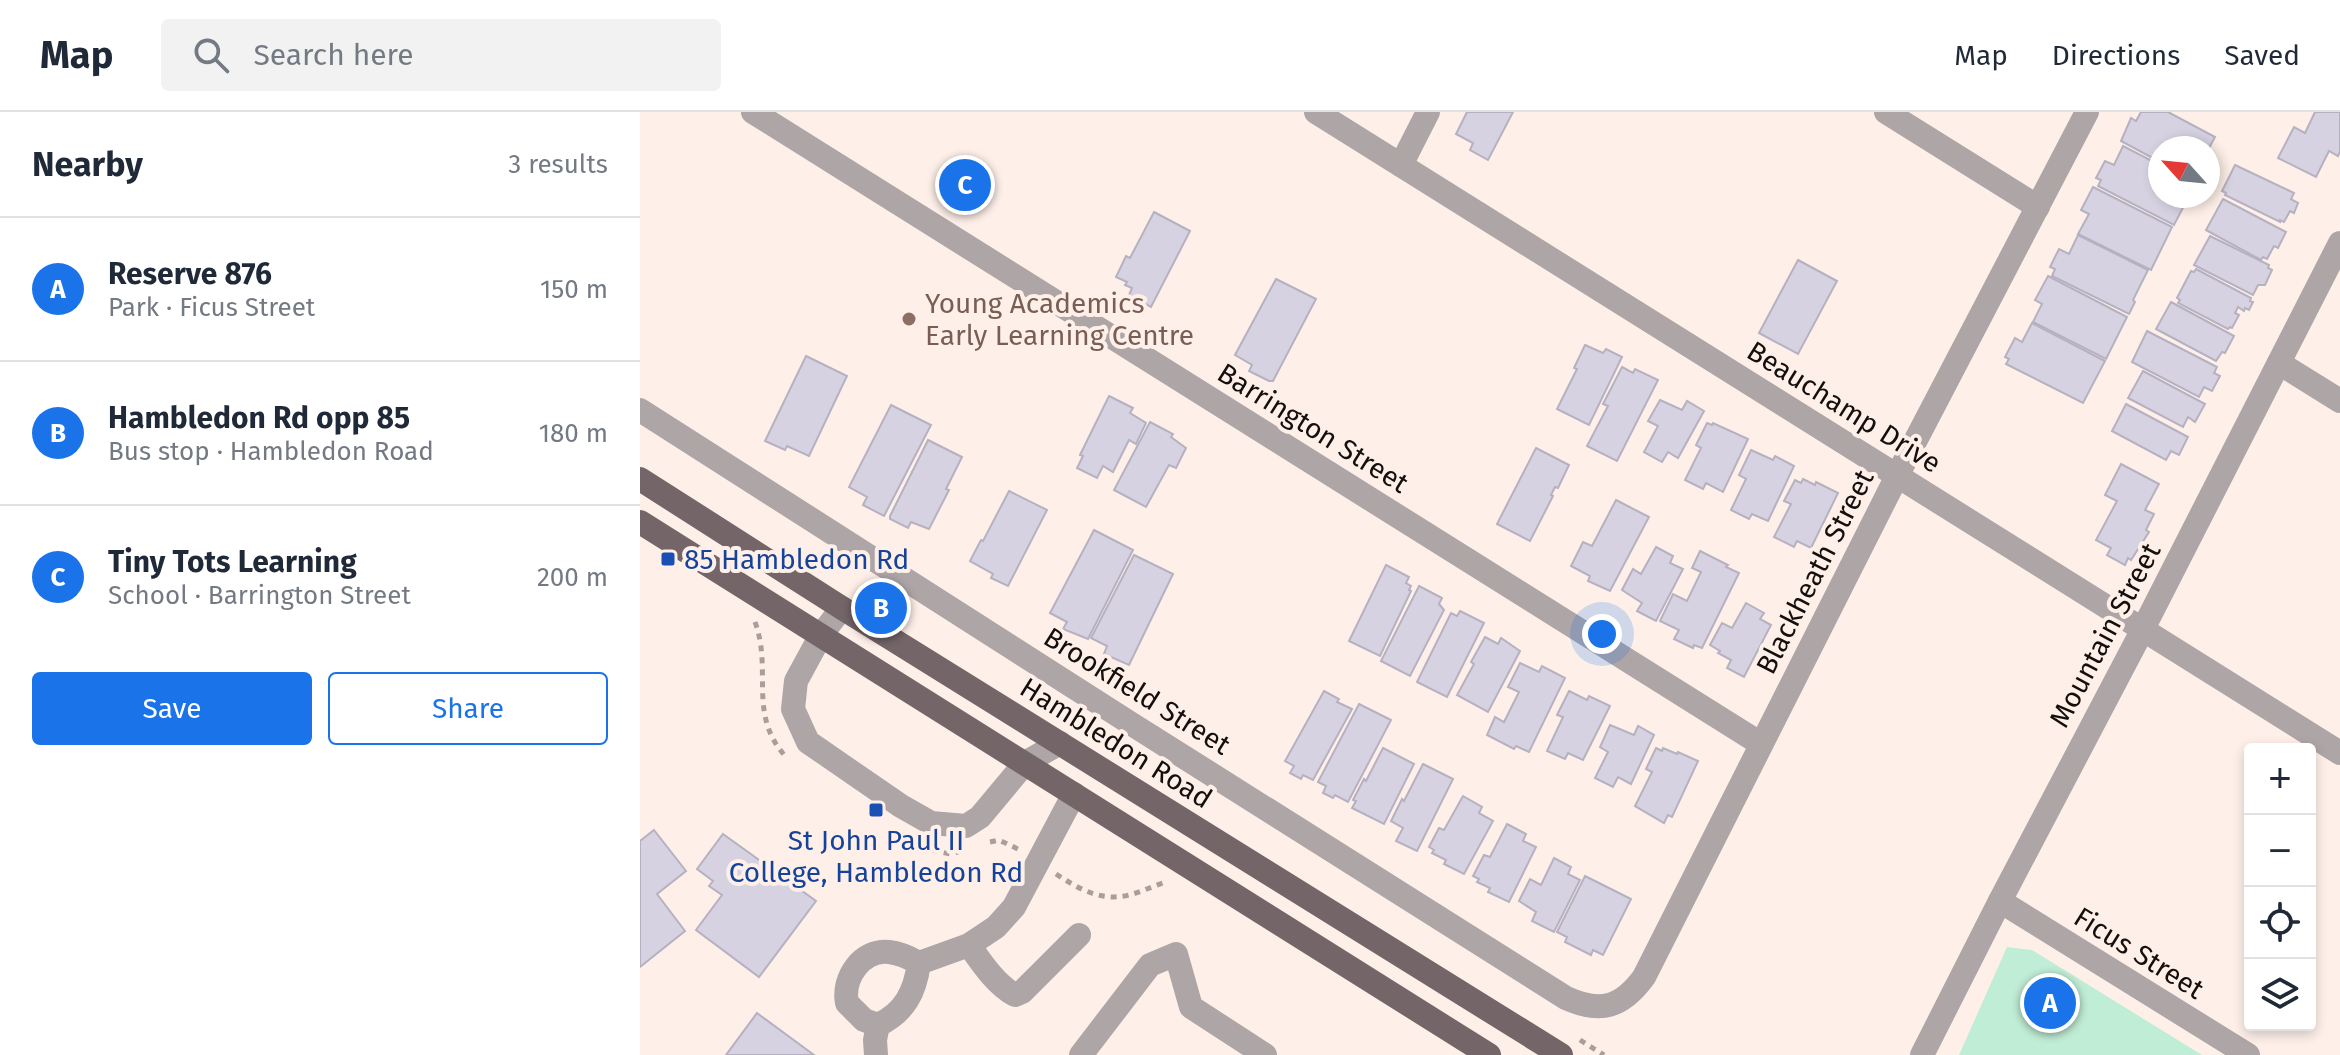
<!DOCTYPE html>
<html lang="en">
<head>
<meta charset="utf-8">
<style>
	:root { --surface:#fff; --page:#f2f2f3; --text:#1f2937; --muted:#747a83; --line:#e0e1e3; --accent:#1a73e8 }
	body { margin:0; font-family:"Fira Sans",sans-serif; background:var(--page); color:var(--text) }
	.controls { position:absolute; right:24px; bottom:24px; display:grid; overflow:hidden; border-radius:8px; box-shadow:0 4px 12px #0003 }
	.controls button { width:72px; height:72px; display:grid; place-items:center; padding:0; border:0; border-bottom:2px solid var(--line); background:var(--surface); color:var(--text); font:40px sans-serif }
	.compass { position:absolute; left:1508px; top:24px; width:72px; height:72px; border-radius:50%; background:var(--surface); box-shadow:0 4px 12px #0003; rotate:297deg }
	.you { position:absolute; left:962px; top:522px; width:28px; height:28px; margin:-20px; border:6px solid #fff; border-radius:50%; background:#1a73e8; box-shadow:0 0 0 12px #1a73e833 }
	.badge { display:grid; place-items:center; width:52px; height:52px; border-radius:50%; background:var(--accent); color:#fff; font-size:26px; font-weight:700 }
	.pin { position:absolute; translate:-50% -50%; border:4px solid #fff; box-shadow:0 2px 8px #0006 }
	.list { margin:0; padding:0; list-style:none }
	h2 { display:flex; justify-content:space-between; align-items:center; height:104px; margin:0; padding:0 32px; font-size:34px }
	h2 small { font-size:26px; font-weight:400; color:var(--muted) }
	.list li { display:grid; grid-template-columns:52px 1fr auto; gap:24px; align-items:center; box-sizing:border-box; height:144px; padding:0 32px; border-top:2px solid var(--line) }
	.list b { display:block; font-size:30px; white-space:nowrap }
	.list p { margin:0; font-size:26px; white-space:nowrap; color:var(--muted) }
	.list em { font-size:26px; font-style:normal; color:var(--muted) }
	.actions { display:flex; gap:16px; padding:24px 32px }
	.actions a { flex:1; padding:18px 0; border:2px solid var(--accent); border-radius:8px; text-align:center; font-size:28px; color:var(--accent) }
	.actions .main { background:var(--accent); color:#fff }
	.icon { flex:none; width:44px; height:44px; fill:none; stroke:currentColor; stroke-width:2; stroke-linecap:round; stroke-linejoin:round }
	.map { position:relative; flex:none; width:1700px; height:943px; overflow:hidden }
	header { display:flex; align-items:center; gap:48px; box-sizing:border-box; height:112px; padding:0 40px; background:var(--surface); border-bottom:2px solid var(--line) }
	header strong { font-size:38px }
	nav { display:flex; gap:44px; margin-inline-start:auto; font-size:28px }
	.search { width:560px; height:72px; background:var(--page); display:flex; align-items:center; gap:20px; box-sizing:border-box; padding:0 28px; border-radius:8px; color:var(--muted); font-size:30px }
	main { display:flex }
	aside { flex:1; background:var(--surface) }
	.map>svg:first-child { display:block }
</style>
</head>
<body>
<header>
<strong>Map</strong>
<div class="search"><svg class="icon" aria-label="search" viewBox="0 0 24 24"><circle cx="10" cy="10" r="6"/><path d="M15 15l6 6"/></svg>Search here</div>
<nav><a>Map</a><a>Directions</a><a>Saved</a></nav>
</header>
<main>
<aside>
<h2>Nearby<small>3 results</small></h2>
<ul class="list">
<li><span class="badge">A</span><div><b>Reserve 876</b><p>Park · Ficus Street</p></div><em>150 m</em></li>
<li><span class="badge">B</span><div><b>Hambledon Rd opp 85</b><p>Bus stop · Hambledon Road</p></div><em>180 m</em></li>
<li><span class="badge">C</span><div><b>Tiny Tots Learning</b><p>School · Barrington Street</p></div><em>200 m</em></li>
</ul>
<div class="actions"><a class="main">Save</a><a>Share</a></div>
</aside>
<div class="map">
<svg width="1700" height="943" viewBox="0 0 1700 943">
	<rect width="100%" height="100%" fill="#fef0e9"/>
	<path fill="#c0edd5" d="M1367,835l25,3 170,105h-243z"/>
	<g fill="#d7d2e2" stroke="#b6b1c0" stroke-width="2">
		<path d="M827,0h46l-25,48 -18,-10 3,-7 -17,-9z"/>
		<path d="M1501,0h27l47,25 -7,13v-2h-48v14l-39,-21 10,-23 5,3z"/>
		<path d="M1675,0h25v40l-2,4 -9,-5 -13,26 -38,-19 16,-31 11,6z"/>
		<path d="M1483,34l37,19v31h29l-15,29 -76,-39 3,-6 -5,-2 9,-17 9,4z"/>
		<path d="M1595,53l59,28 -3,6 7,4 -4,10 -4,-2 -6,11 -4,-2v2l-55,-27 1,-2 -4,-2z"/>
		<path d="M1453,75l79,40 -21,43 -73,-36 11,-20 -8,-4z"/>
		<path d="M1583,87l63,33 -8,16 -4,-2 -7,13 -4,-2 -2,3 -55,-30z"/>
		<path d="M514,100l36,19 -39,76 -22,-12 3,-7 -7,-3 2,-3 -11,-5 10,-21 4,2z"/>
		<path d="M1438,123l70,35 -15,30 2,2 -6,12 -77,-38 3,-7 -5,-2 9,-18 10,5z"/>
		<path d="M1570,124l59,29 -1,3 4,2 -7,15h-7l-5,10 -59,-30z"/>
		<path d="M1158,148l39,21 -39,73 -39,-21z"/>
		<path d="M1556,157l55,29 -1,3 3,1 -4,8 -4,-2 -1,3 -6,-4 -3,6 4,2 -7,13 -2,-1 -2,2 -50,-26 2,-3 -3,-2 14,-27 3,1z"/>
		<path d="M1408,164l79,41 -21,42 -73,-37 9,-18 -7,-4z"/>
		<path d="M636,167l40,20 -43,82h-4l-20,-10 3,-6 -17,-10z"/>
		<path d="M1531,190l63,34 -9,17 -3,-1 -6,9 -60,-32z"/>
		<path d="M1392,211l73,38 -22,42 -77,-39 3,-5 -4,-2 10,-19 7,4z"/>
		<path d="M1507,219l70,36 -3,6 6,3 -8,15 -8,-4 -5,10 -67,-35z"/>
		<path d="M945,233l18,8 3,-4 16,8 -33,68 -32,-16 20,-40 -3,-1z"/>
		<path d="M166,244l41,20 -38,80 -22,-10 -2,4 -20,-9z"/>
		<path d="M982,255l11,6 2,-4 23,11 -41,81 -30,-15 21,-40 -5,-2z"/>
		<path d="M1503,259l62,33 -10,18 -7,-5 -5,10 -55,-29z"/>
		<path d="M469,284l24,12 -3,5 16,10 -10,21 -7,-4 -16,32 -10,-6 -6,12 -20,-10 6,-12 -3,-1z"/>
		<path d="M1020,288l22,10 5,-9 17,10 -26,47 -10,-6 -6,10 -18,-10 14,-26 -10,-5z"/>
		<path d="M1486,292l62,33 -9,18 -8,-4 -5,9 -54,-29z"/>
		<path d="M251,293l40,20 -47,91 -21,-11 4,-8 -18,-10z"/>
		<path d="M510,310l23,12 -2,3 15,11 -10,20 -7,-3 -23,42 -32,-17z"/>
		<path d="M1067,311l5,2 1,-2 35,16 -25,53 -17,-9 -3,6 -18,-9 16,-32 -5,-3z"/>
		<path d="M288,328l34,17 -16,32 3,1 -20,39 -18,-7 -3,6 -18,-9v-3z"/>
		<path d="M896,336l33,17 -11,23 -3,-1 -4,8 2,1 -23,45 -33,-17z"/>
		<path d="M1111,338l22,10 2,-4 19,10 -26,55 -16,-7 -3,5 -18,-9 15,-31 -7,-4z"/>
		<path d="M1481,352l38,20 -14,26 9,4 -8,16 3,2 -18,28 -3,-2 -3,7 -18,-10 4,-7 -15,-8 21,-39 -12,-6z"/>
		<path d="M1163,367l12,6 1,-3 22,11 -27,55 -14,-7 -3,6 -20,-10 17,-33 -7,-3 11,-21 6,3z"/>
		<path d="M369,379l38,19 -39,76 -17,-8 2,-4 -23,-13 11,-21 2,1z"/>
		<path d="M976,388l33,17 -39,74 -22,-10 2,-5 -19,-10 12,-24 9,4z"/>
		<path d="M454,418l39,20 -45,89 -25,-10 4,-7 -17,-9z"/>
		<path d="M1016,435l17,9 -3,7 13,6 -27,52 -19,-10 5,-8 -20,-13 11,-21 8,5z"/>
		<path d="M1060,439l28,14 -2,2 13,6 -37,75 -8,-3 -1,3 -19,-9 5,-9 -19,-9 13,-27 14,7 14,-29 -9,-4z"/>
		<path d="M494,443l39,19 -44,91 -25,-11 3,-8 -16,-8z"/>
		<path d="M746,453l23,12 -3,6 5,3 -2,4 2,1 -31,65 -31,-15z"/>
		<path d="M779,474l23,12 -3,6 5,6 -34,66 -29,-15z"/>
		<path d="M1106,491l18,10 -4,6 11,6 -27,52 -17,-9 4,-8 -13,-7 2,-2 -10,-6 12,-22 10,5z"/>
		<path d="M820,499l24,12 -37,74 -30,-15 34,-69 6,3z"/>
		<path d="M845,525l13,7 3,-6 19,13 -32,61 -31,-17 17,-31 -3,-2z"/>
		<path d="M880,551l19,9 3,-6 23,12 -36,74 -13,-6 -2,3 -27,-14 8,-18 9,5 15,-30 -11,-5z"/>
		<path d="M684,579l15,8 -2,3 15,7 -39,71 -10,-5 -2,4 -11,-6 4,-7 -9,-5z"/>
		<path d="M929,579l18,9 2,-4 21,10 -27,54 -15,-7 -3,6 -18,-8 16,-34 -6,-2z"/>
		<path d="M719,592l32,16 -43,82 -13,-7 -2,3 -10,-5 3,-7 -8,-4z"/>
		<path d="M970,613l24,10 4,-9 16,9 -23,49 -13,-7 -5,10 -18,-9 13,-26 -8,-5z"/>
		<path d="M743,636l31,16 -30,60 -32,-16 4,-7 -3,-1 11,-21 2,2z"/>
		<path d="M1016,636l6,3 1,-3 14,6 1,-2 20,9 -26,56 -4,-2 -4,8 -29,-17 17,-34 -6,-3z"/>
		<path d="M783,652l30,15 -36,72 -21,-10 7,-13 -12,-7 11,-22 2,2z"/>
		<path d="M823,684l19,11 -3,6 14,8 -29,53 -20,-10 2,-4 -14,-7 2,-3 -5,-3 10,-19 5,2z"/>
		<path d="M867,712l19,10 -3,7 13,6 -27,55 -21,-10 2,-4 -13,-6 2,-3 -6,-3 11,-21 6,2z"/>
		<path d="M14,718l32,41 -29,23 28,37 -45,36v-126z"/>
		<path d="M83,722l93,67 -57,76 -63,-47 26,-35 -13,-9 4,-5 -16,-12z"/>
		<path d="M914,746l17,9 -3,7 12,6 -26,52 -22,-11 4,-9 -17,-11 11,-22 11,6z"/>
		<path d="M945,764l46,23 -28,56 -10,-5 -2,5 -26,-13 2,-5 -10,-5z"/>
		<path d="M117,901l57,42h-88z"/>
	</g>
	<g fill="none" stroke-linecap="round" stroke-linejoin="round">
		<g stroke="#a99e99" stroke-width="5" stroke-dasharray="6 6" stroke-linecap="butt">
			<path d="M115,510c18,49 -8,92 31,135"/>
			<path d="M350,730l9,-2 19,9"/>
			<path d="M292,738l18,4 11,-3"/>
			<path d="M416,762c23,15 45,28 73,21 12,-3 24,-9 37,-13"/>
			<path d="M940,928l24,15"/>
		</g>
		<g stroke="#aea5a7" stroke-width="24">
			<path d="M113,0l1008,632"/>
			<path d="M676,0l1024,641"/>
			<path d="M1246,0l152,95"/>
			<path d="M761,53l27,-53"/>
			<path d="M1639,251l61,38"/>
			<path d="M0,298l490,313 436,275c35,16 56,9 78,-21l253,-501 190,-364"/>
			<path d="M202,496l-21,27 -25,46 -3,28 15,33 93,64 30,17 35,3 14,-9 45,-54 35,-20"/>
			<path d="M1360,789l248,154"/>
			<path d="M329,833c12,17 27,40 46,50l7,-3 57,-57"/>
			<path d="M279,851c-4,29 -14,49 -41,62l-14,-5 -17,-17c-5,-25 15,-54 42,-51 11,1 21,6 30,11l50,-18 27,-18 18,-20 60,-113"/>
			<path d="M236,943l-1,-15 3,-15"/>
			<path d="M441,943l69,-90 26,-11 15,53 74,48"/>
			<path d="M1282,943l78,-154 143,-272 197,-386"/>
		</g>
		<g stroke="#746569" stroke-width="24">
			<path d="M0,367l202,129 719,447"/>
			<path d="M0,410l849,533"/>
		</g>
	</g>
	<circle fill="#8d6e63" stroke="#fef0e9" stroke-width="3" cx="269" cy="207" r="8"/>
	<g fill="#1a4fb4" stroke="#fef0e9" stroke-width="3">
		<rect x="20" y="439" width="16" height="16" rx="4"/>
		<rect x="228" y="690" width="16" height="16" rx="4"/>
	</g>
	<g text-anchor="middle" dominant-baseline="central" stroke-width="8" stroke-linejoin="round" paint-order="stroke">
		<g font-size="28" fill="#785e54" stroke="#fef0e9" text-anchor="start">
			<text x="285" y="191">Young Academics<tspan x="285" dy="32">Early Learning Centre</tspan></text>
		</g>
		<g font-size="28" fill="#140f0c" stroke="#fef0e9">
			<text transform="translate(1204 295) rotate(32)">Beauchamp Drive</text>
			<text transform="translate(673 316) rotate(32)">Barrington Street</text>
			<text transform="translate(1175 460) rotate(-63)">Blackheath Street</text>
			<text transform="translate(1465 523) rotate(-62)">Mountain Street</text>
			<text transform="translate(497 579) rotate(32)">Brookfield Street</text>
			<text transform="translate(476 631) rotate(32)">Hambledon Road</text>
			<text transform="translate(1499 841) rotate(32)">Ficus Street</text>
		</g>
		<g font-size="28" fill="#164399" stroke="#fef0e9" text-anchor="start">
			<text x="44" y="447">85 Hambledon Rd</text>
			<text x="236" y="728" text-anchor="middle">St John Paul II<tspan x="236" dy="32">College, Hambledon Rd</tspan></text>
		</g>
	</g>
</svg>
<div class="controls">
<button>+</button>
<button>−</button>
<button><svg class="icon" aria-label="locate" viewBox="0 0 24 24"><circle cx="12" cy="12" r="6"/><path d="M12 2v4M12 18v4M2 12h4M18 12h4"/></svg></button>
<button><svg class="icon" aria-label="layers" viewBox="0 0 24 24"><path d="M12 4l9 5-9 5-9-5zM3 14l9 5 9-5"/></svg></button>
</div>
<svg class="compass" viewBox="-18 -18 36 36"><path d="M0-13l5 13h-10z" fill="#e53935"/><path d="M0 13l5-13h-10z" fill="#747a83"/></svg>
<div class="you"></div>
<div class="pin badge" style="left:1410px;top:891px">A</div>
<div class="pin badge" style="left:241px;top:496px">B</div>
<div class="pin badge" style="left:325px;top:73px">C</div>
</div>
</main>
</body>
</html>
